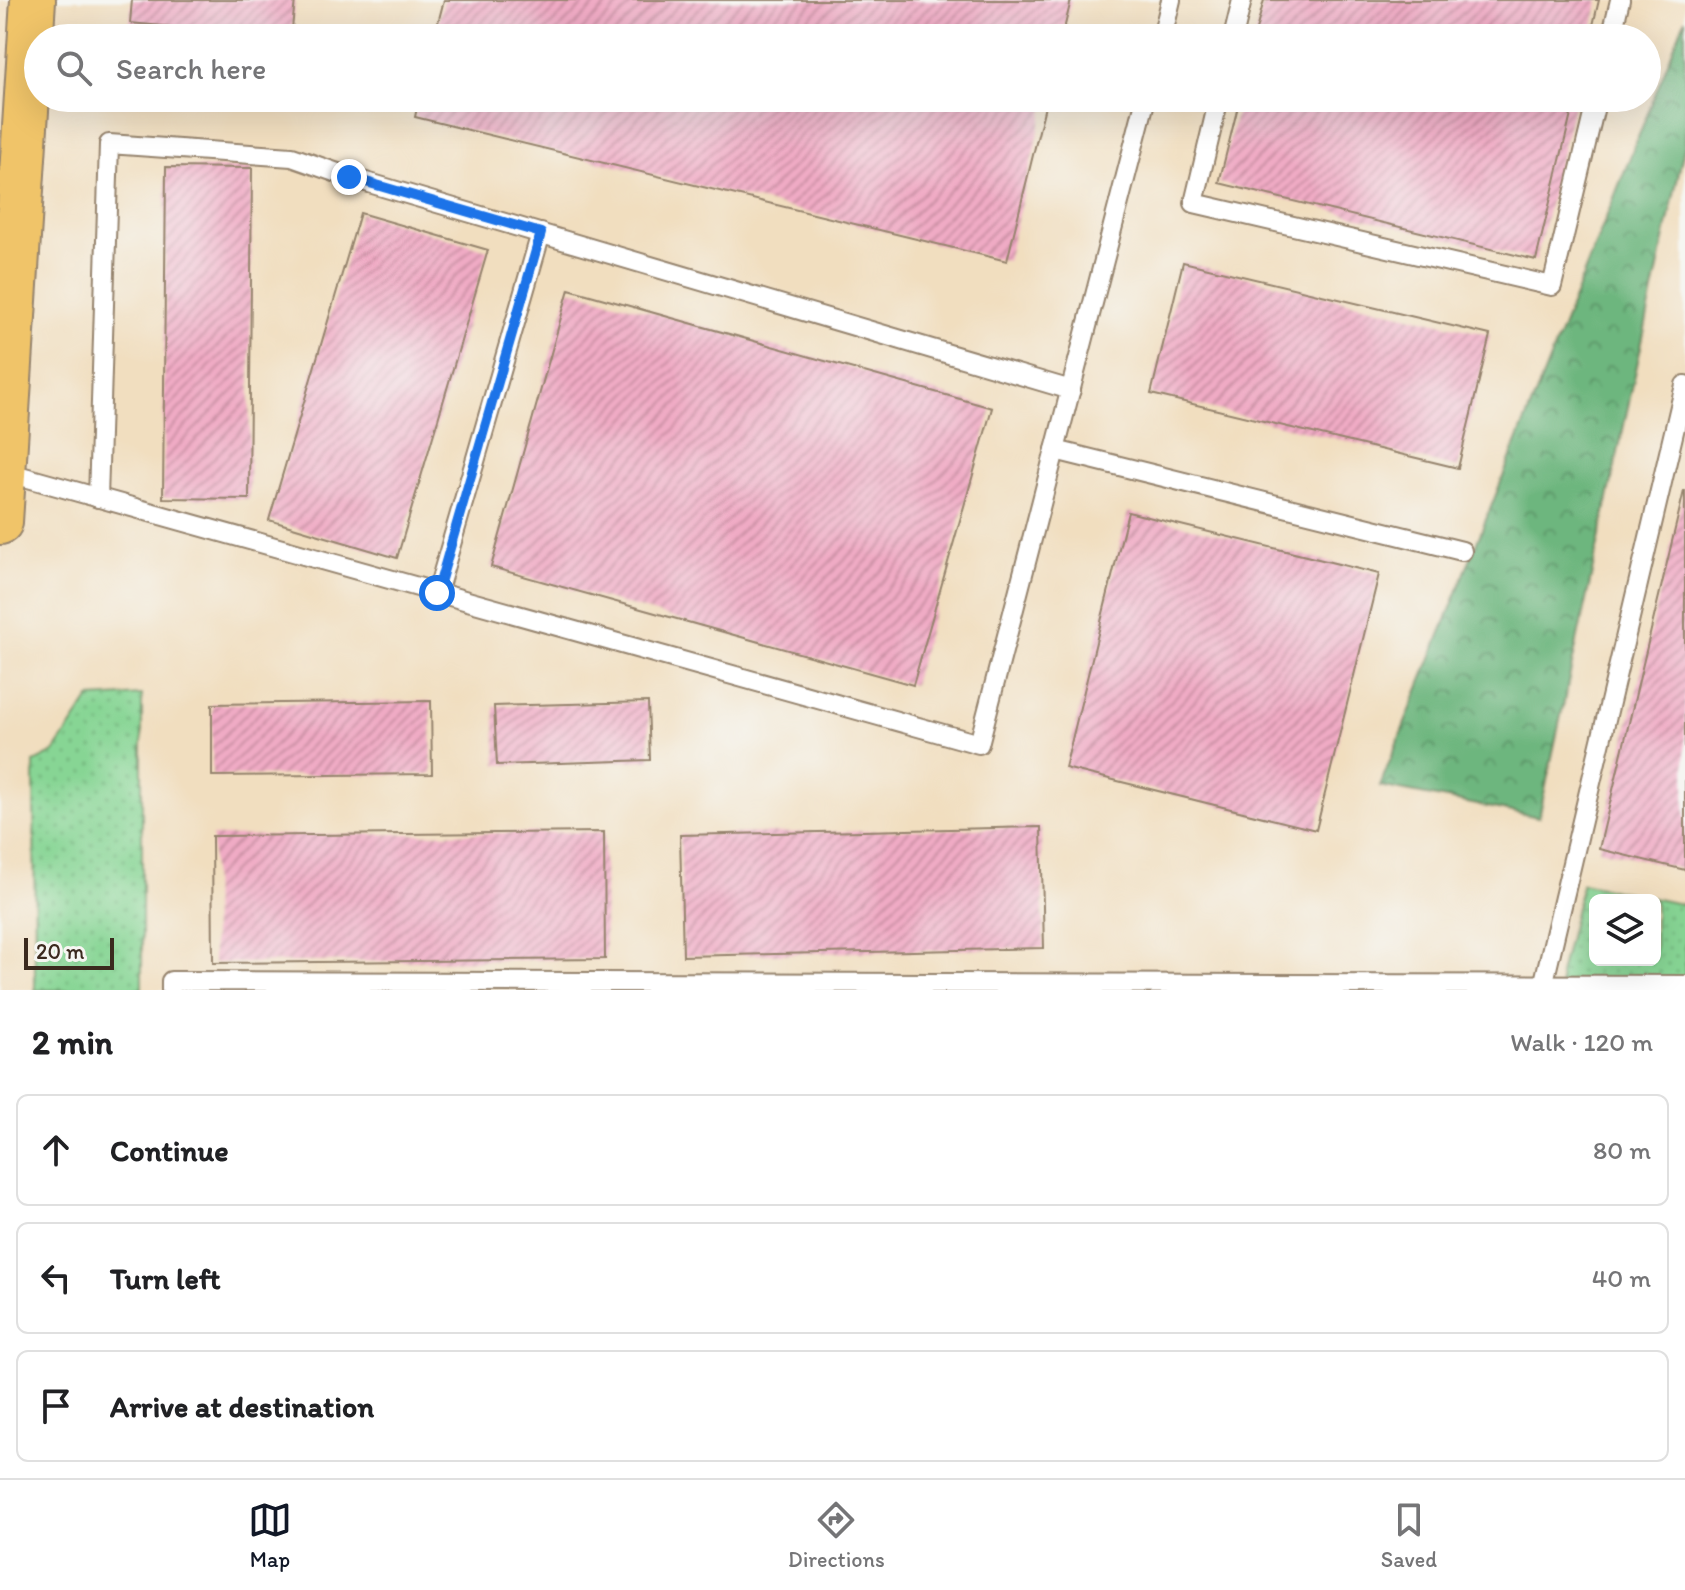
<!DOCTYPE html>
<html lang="en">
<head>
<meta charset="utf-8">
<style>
	:root { --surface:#fff; --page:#f2f2f2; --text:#202124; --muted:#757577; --line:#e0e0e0; --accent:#111827 }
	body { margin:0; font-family:Itim,sans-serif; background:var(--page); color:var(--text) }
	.controls { position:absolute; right:24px; bottom:24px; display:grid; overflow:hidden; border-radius:12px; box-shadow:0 8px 32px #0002 }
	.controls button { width:72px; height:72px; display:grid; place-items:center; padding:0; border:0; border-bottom:2px solid var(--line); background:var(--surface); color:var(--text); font:40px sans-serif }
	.scale { position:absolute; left:24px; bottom:20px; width:90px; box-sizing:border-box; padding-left:8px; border:4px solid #3b2a1e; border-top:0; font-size:22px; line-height:28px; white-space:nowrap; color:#3b2a1e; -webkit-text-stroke:6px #f6f6f2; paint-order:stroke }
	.stop { position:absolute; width:24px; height:24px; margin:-18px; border:6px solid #1a73e8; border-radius:50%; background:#fff }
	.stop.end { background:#1a73e8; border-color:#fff; box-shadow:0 2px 8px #0008 }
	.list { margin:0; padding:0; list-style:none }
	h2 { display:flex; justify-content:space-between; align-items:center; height:104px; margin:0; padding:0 32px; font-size:34px }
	h2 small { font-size:26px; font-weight:400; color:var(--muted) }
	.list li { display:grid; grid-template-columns:52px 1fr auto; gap:24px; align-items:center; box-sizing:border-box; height:112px; margin:0 16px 16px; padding:0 16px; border:2px solid var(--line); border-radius:12px }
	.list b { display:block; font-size:30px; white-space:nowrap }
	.list em { font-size:26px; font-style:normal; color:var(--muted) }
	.icon { flex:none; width:44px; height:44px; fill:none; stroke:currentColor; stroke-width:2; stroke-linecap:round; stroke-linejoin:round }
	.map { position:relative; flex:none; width:1685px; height:990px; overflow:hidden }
	.search { position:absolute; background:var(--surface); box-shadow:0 8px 32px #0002; left:24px; right:24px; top:24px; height:88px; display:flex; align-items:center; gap:20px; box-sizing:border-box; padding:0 28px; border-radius:44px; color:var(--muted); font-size:30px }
	.sheet { height:488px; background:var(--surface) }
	nav { display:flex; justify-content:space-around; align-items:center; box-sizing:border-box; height:112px; border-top:2px solid var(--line); background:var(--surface); font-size:22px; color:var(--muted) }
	nav a { display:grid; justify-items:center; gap:4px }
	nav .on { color:var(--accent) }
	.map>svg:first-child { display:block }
</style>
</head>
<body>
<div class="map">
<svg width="1685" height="990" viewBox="0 0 1685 990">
	<defs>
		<pattern id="green-dots" width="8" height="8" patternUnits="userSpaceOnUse" patternTransform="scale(2)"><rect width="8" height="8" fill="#87d594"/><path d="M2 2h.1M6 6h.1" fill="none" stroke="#75b77f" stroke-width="1.8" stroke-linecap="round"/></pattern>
		<pattern id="forest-crowns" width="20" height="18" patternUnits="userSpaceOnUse" patternTransform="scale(2)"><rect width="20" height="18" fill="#6db67e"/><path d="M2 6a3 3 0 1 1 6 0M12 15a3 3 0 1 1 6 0" fill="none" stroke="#5b9467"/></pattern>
		<pattern id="building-hatch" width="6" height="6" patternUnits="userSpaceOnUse" patternTransform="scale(2)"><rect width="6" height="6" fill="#f0abc5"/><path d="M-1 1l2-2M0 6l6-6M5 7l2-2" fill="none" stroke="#c48b9f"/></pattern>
	</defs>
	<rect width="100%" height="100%" fill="#f6f6f2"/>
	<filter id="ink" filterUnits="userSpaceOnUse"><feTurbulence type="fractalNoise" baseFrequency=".0125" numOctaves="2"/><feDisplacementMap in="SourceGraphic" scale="16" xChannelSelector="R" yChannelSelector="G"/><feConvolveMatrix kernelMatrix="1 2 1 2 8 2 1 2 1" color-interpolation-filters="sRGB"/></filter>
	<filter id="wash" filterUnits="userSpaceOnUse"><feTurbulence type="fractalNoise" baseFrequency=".006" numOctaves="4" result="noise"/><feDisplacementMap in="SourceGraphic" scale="32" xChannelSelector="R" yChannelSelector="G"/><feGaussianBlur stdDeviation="1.8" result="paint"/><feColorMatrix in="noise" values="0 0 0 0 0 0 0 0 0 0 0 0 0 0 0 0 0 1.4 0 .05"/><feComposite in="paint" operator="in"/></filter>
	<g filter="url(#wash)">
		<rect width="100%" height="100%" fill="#f1debf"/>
		<g fill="url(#green-dots)" stroke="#618059" stroke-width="2" fill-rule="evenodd">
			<path d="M142,695v295h-107l-1,-228 20,-10 36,-54z"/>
			<path d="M1582,883l103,22v85h-124l-1,-16zM1595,900h60v60h-60z"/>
		</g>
		<path fill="url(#forest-crowns)" stroke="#54704e" stroke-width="2" d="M1685,19v125l-146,673 -159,-31z"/>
		<g id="blocks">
			<g fill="url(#building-hatch)">
				<path d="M132,0h163l-4,38 -161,-15z"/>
				<path d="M444,0h627l-9,38h-628z"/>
				<path d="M1264,0h335l-9,38h-336z"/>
				<path d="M419,98h628l-40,163 -592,-144z"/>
				<path d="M1240,98h335l-39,162 -317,-77z"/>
				<path d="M166,167l86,1 -3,331 -86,-1z"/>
				<path d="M360,213l128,37 -91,308 -128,-38z"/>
				<path d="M1183,262l307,73 -32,133 -307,-74z"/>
				<path d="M569,289l423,119 -79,277 -422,-118z"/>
				<path d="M1684,491h1v379l-86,-21z"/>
				<path d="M1128,512l251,62 -63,256 -251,-62z"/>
				<path d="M431,701l1,73 -220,2v-72z"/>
				<path d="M648,702l2,58 -153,5 -3,-59z"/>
				<path d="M1041,827l3,121 -361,8 -3,-121z"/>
				<path d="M604,832l1,127 -392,4 -1,-127z"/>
			</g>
		</g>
	</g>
	<g filter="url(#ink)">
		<use href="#blocks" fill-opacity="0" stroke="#96846e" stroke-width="2"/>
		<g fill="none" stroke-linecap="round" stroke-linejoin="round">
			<defs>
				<g id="lane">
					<path d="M1162,38l9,-38"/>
					<path d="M1233,38l9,-38"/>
					<path d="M1611,38l9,-38"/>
					<path d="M1219,98l-25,105 358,83 45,-188"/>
					<path d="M1055,450l407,101"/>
					<path d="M3,471l976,273 167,-646"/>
					<path d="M98,498l11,-354 183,13 57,20 722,213"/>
					<path d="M437,593l104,-360"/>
					<path d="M171,990v-9l1514,4"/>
					<path d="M1542,990l143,-605"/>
				</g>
				<path id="highway" d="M0,522l33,-522"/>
			</defs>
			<use href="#lane" stroke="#96846e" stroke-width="22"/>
			<use href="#highway" stroke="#96846e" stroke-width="48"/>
			<use href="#lane" stroke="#fff" stroke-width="18"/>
			<use href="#highway" stroke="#f0c469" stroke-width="44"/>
		</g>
	</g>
	<g fill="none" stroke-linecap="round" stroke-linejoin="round" filter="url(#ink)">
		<path stroke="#1a73e8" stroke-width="10" d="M349,177l192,56 -104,360"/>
	</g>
</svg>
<div class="controls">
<button><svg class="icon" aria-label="layers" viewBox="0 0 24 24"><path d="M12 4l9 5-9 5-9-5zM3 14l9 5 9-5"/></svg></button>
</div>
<div class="scale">20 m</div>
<div class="stop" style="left:437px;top:593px"></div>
<div class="stop end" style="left:349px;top:177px"></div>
<div class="search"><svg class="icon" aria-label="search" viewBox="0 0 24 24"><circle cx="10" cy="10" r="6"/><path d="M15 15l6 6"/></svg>Search here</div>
</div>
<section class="sheet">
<h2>2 min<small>Walk · 120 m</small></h2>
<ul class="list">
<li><svg class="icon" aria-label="ahead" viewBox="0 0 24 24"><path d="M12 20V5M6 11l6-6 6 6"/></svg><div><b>Continue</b></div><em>80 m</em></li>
<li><svg class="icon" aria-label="left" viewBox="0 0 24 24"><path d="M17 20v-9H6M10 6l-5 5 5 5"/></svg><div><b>Turn left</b></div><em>40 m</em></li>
<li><svg class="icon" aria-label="arrive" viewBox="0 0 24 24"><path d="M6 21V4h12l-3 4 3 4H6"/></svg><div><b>Arrive at destination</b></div></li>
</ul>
</section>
<nav>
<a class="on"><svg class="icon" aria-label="map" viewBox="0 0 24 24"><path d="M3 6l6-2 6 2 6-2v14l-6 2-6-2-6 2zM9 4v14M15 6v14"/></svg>Map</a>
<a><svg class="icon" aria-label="directions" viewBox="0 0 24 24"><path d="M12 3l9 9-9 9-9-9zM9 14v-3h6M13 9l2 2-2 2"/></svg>Directions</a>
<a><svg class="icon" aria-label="saved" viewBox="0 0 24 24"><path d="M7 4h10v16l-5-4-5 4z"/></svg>Saved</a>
</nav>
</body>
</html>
